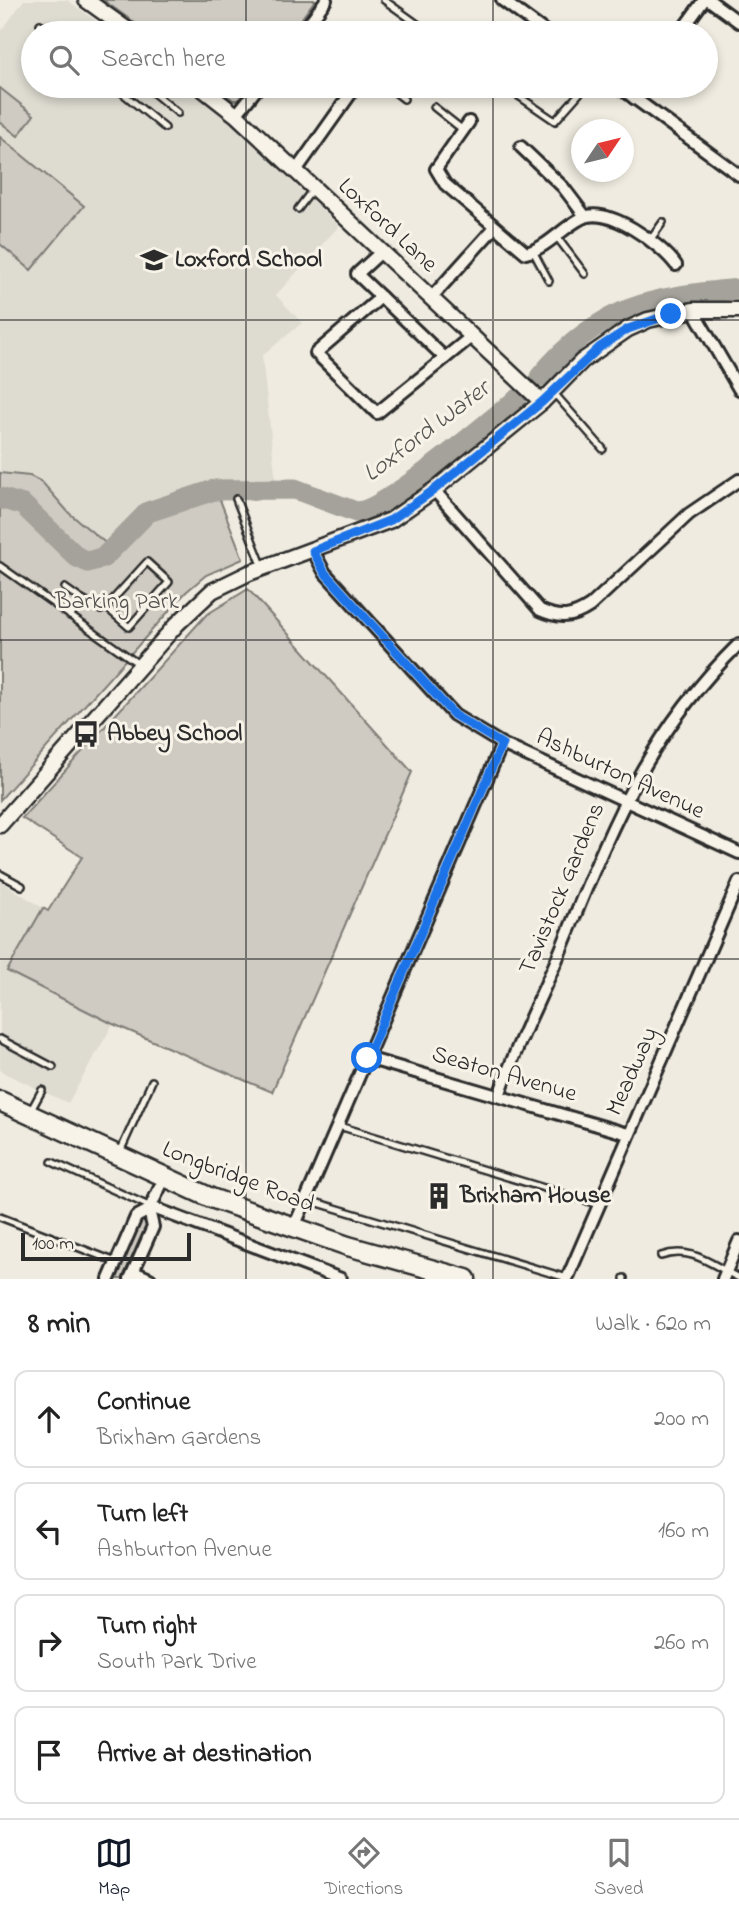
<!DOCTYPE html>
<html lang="en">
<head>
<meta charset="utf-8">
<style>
	:root { --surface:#fff; --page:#f2f2f2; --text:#222; --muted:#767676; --line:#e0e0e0; --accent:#111827 }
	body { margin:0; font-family:"Indie Flower",sans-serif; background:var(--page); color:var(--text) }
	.compass { position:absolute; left:571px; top:119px; width:63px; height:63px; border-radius:50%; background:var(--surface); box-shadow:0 4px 10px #0003; rotate:55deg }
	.scale { position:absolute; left:21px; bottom:18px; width:170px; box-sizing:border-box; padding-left:7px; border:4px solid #2b2b2b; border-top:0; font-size:19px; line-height:24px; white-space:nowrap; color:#2b2b2b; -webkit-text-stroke:5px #f7f3e8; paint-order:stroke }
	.stop { position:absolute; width:21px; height:21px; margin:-16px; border:5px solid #1a73e8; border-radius:50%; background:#fff }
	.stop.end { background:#1a73e8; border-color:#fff; box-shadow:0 2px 7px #0008 }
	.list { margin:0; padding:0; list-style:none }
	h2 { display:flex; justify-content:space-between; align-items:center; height:91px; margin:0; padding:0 28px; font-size:30px }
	h2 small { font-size:23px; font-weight:400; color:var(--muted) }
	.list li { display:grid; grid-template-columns:46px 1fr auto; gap:21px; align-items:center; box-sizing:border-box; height:98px; margin:0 14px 14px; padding:0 14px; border:2px solid var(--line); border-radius:14px }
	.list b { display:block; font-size:26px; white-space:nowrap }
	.list p { margin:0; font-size:23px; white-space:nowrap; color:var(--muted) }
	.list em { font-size:23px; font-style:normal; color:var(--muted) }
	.icon { flex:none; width:38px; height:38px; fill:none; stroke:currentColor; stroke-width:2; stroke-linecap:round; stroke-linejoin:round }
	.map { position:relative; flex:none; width:739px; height:1279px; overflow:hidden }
	.search { position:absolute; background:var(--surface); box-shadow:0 4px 10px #0003; left:21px; right:21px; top:21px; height:77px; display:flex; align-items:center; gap:18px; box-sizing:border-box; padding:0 24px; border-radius:38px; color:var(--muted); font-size:26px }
	.sheet { height:539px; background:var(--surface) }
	nav { display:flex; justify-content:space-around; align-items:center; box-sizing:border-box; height:98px; border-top:2px solid var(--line); background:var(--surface); font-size:19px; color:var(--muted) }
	nav a { display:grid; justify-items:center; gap:4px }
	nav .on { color:var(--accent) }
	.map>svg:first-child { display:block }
</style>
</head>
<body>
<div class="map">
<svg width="739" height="1279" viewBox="0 0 739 1279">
	<rect width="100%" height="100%" fill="#efebe0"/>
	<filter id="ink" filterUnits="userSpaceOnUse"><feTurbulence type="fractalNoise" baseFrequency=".0143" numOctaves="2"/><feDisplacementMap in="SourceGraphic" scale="14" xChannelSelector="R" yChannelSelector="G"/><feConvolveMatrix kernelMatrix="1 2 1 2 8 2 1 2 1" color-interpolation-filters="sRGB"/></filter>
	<g filter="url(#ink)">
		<g fill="#dedbd1">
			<path d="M24,0h43l46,33h-80v53h151l37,28 118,112 -63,69 26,28 -40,33 14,126h-55l-65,20 -19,11 -40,42 -17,-4 -53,-49 -27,-11v-458z"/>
			<path d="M0,881l43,27 -35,64 105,52 -45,79 -68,-32z"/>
		</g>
		<g fill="#cfcbc2" stroke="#7d7b76" stroke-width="2">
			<path d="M103,0h212l-24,33h-142z"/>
			<path d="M216,86h37l-10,14h-10z"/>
			<path d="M0,88l34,27 -16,21 -18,-14z"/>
			<path d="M0,137l84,69 -53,64 -31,-26z"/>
			<path d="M0,473l30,3 12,6 27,31 39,32 -11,10 -17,-4 -53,-49 -27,-11z"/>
			<path d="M217,492l26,67 -37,16 -20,17 -186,208v-299l20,6 54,51 21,6 15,-8 40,-42z"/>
			<path d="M248,589l164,183 -140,320 -159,-68 -106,-53 36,-63 5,3 34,-54 -60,-39 184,-203z"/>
			<path d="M145,1220l4,6 -24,53h-10l24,-57z"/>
		</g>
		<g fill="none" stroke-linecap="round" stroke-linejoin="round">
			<g stroke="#a4a29a" stroke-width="21">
				<path d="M540,377c58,-71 113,-80 199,-88"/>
				<path d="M0,498l23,7 54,52 11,5 16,-5 44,-45 66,-22 81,-1 61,23c28,1 133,-91 160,-112"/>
			</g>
			<defs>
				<g id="service">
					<path d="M384,0l46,33"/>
					<path d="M40,24l10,9"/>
					<path d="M77,30l4,3"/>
					<path d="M114,86l51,42"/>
					<path d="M145,86l33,27"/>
					<path d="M387,86l17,13"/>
					<path d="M504,86l51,35 31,-35"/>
					<path d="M434,107l29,23"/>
					<path d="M298,209l15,-20"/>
					<path d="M556,236l29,38"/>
					<path d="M651,239l12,-17"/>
					<path d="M533,251l16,30"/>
					<path d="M553,392l50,57"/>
					<path d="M236,499l26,66"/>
					<path d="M0,566l140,99"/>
					<path d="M65,588l17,12"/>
					<path d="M70,616l12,-16 19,10 5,-3 41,-45 22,20 -40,45 -23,-20"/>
					<path d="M0,874l22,12"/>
					<path d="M0,1039l53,28"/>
					<path d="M30,1112l12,-22"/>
					<path d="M339,1126l258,78"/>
					<path d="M120,1152l32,-71"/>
					<path d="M52,1162l99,45"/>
					<path d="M305,1199l262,79"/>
					<path d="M0,1217l116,45"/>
					<path d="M661,1256c31,-11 52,10 78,22"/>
					<path d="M624,1279v-1"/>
				</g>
				<g id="minor">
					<path d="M502,0l45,33"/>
					<path d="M709,0l30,22"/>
					<path d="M302,33l24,-33"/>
					<path d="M680,33l24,-33"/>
					<path d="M618,86l121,89"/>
					<path d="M634,98l8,-12"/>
					<path d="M236,115l23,-29"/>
					<path d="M469,122l-33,47 9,15 81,69c21,-5 37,-26 56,-35 26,-13 80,27 94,47"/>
					<path d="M521,147l42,40 22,29"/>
					<path d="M295,172l61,-86"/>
					<path d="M381,252l-24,22 88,84 27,-22"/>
					<path d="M381,297l-65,56 61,60 68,-55"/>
					<path d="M431,298l64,-71"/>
					<path d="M693,310l46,79"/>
					<path d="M434,490l106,120c20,9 32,8 50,-4l99,-92 50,-34"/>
					<path d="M313,551l12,22 129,142 48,29 237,109"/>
					<path d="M367,1058l261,76"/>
					<path d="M499,1096c15,-47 39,-92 58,-137 51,-122 85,-220 182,-315"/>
					<path d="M151,1207l190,72"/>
					<path d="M149,1210l16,-33"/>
					<path d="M294,1227l208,-483"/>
					<path d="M134,1272l16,7"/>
					<path d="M109,1279l27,-62 13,-7 4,17 -23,52"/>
					<path d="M567,1279l172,-397"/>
					<path d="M723,1279l16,-38"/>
				</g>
				<g id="tertiary">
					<path d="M86,0l46,33"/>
					<path d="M199,86l37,29 306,287"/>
					<path d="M0,825l177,-201 35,-33 37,-18 142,-53 43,-30 108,-88 40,-41 46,-32 20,-9 45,-10h46"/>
				</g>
				<path id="primary" d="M0,1101l211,97 137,48 118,33"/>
			</defs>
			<use href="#service" stroke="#2b2b2b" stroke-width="10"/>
			<use href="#minor" stroke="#2b2b2b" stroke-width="16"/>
			<use href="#tertiary" stroke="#2b2b2b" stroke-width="19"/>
			<use href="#primary" stroke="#2b2b2b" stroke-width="23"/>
			<use href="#service" stroke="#f7f3e8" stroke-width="5"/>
			<use href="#minor" stroke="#f7f3e8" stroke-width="10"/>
			<use href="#tertiary" stroke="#f7f3e8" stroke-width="14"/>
			<use href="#primary" stroke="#f7f3e8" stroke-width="18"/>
		</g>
	</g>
	<g fill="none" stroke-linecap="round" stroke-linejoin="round" filter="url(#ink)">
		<path stroke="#1a73e8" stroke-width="9" d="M367,1058l135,-314 -48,-29 -129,-142 -12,-22 78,-31 43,-30 108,-88 58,-55 28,-18 43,-15"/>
	</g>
	<path fill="none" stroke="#2b2b2b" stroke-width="2" stroke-opacity="0.55" d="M246,0v33M493,0v33M246,86v1193M493,86v1193M0,320h739M0,640h739M0,959h739"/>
	<defs>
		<symbol id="school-bare" viewBox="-9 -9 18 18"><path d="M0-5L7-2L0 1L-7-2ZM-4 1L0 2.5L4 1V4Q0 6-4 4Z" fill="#2b2b2b" stroke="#f7f3e8" stroke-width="2.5" paint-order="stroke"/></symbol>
		<symbol id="bus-bare" viewBox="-9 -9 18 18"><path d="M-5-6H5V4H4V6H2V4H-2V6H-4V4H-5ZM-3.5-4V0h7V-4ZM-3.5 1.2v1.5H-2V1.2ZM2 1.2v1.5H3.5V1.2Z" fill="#2b2b2b" stroke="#f7f3e8" stroke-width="2.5" paint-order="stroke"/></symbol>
		<symbol id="building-bare" viewBox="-9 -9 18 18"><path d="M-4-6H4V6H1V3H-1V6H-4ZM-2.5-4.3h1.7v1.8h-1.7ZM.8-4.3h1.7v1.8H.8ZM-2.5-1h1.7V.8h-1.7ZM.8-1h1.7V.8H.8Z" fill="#2b2b2b" stroke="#f7f3e8" stroke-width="2.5" paint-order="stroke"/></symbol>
	</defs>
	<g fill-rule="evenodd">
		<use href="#school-bare" x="135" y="241" width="38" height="38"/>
		<use href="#bus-bare" x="67" y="715" width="38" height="38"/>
		<use href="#building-bare" x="420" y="1177" width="38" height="38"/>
	</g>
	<g text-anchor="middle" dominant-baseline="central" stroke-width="6" stroke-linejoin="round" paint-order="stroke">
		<g font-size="24" fill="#2b2b2b" stroke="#f7f3e8">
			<text transform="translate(387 226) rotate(43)">Loxford Lane</text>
			<text transform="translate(620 775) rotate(25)">Ashburton Avenue</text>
			<text transform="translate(563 889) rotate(-67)">Tavistock Gardens</text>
			<text transform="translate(633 1072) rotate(-66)">Meadway</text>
			<text transform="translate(504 1075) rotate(16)">Seaton Avenue</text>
			<text transform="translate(238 1178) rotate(21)">Longbridge Road</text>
		</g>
		<g font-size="24" font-weight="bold" fill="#2b2b2b" stroke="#f7f3e8" text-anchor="start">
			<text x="175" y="260">Loxford School</text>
			<text x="107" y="734">Abbey School</text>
			<text x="460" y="1196">Brixham House</text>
		</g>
		<g font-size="24" fill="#545351" stroke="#f7f3e8">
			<text x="117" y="602">Barking Park</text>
		</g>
		<g font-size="26" font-style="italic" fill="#555552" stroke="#f7f3e8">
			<text transform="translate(427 432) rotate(-37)">Loxford Water</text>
		</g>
	</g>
</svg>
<svg class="compass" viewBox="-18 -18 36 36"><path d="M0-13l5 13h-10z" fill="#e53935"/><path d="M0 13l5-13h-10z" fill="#767676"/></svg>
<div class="scale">100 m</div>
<div class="stop" style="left:367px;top:1058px"></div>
<div class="stop end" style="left:671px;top:314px"></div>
<div class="search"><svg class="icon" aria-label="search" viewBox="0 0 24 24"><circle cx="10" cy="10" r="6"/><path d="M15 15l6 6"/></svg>Search here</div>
</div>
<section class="sheet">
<h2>8 min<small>Walk · 620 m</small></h2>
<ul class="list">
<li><svg class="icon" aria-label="ahead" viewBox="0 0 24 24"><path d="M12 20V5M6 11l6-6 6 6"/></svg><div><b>Continue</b><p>Brixham Gardens</p></div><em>200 m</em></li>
<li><svg class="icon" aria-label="left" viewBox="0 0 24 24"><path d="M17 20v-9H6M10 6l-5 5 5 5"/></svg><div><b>Turn left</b><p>Ashburton Avenue</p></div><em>160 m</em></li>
<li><svg class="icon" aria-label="right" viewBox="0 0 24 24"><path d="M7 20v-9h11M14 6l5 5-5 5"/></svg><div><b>Turn right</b><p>South Park Drive</p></div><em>260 m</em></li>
<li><svg class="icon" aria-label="arrive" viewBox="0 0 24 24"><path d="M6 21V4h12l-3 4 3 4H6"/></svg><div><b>Arrive at destination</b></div></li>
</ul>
</section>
<nav>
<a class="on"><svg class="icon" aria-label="map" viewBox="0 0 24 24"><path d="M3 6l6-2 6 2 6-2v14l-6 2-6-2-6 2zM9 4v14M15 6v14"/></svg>Map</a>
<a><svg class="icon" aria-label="directions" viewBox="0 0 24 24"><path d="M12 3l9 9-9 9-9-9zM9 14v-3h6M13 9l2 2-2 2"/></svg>Directions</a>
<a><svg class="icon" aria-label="saved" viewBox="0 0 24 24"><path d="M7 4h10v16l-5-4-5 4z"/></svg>Saved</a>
</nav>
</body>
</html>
